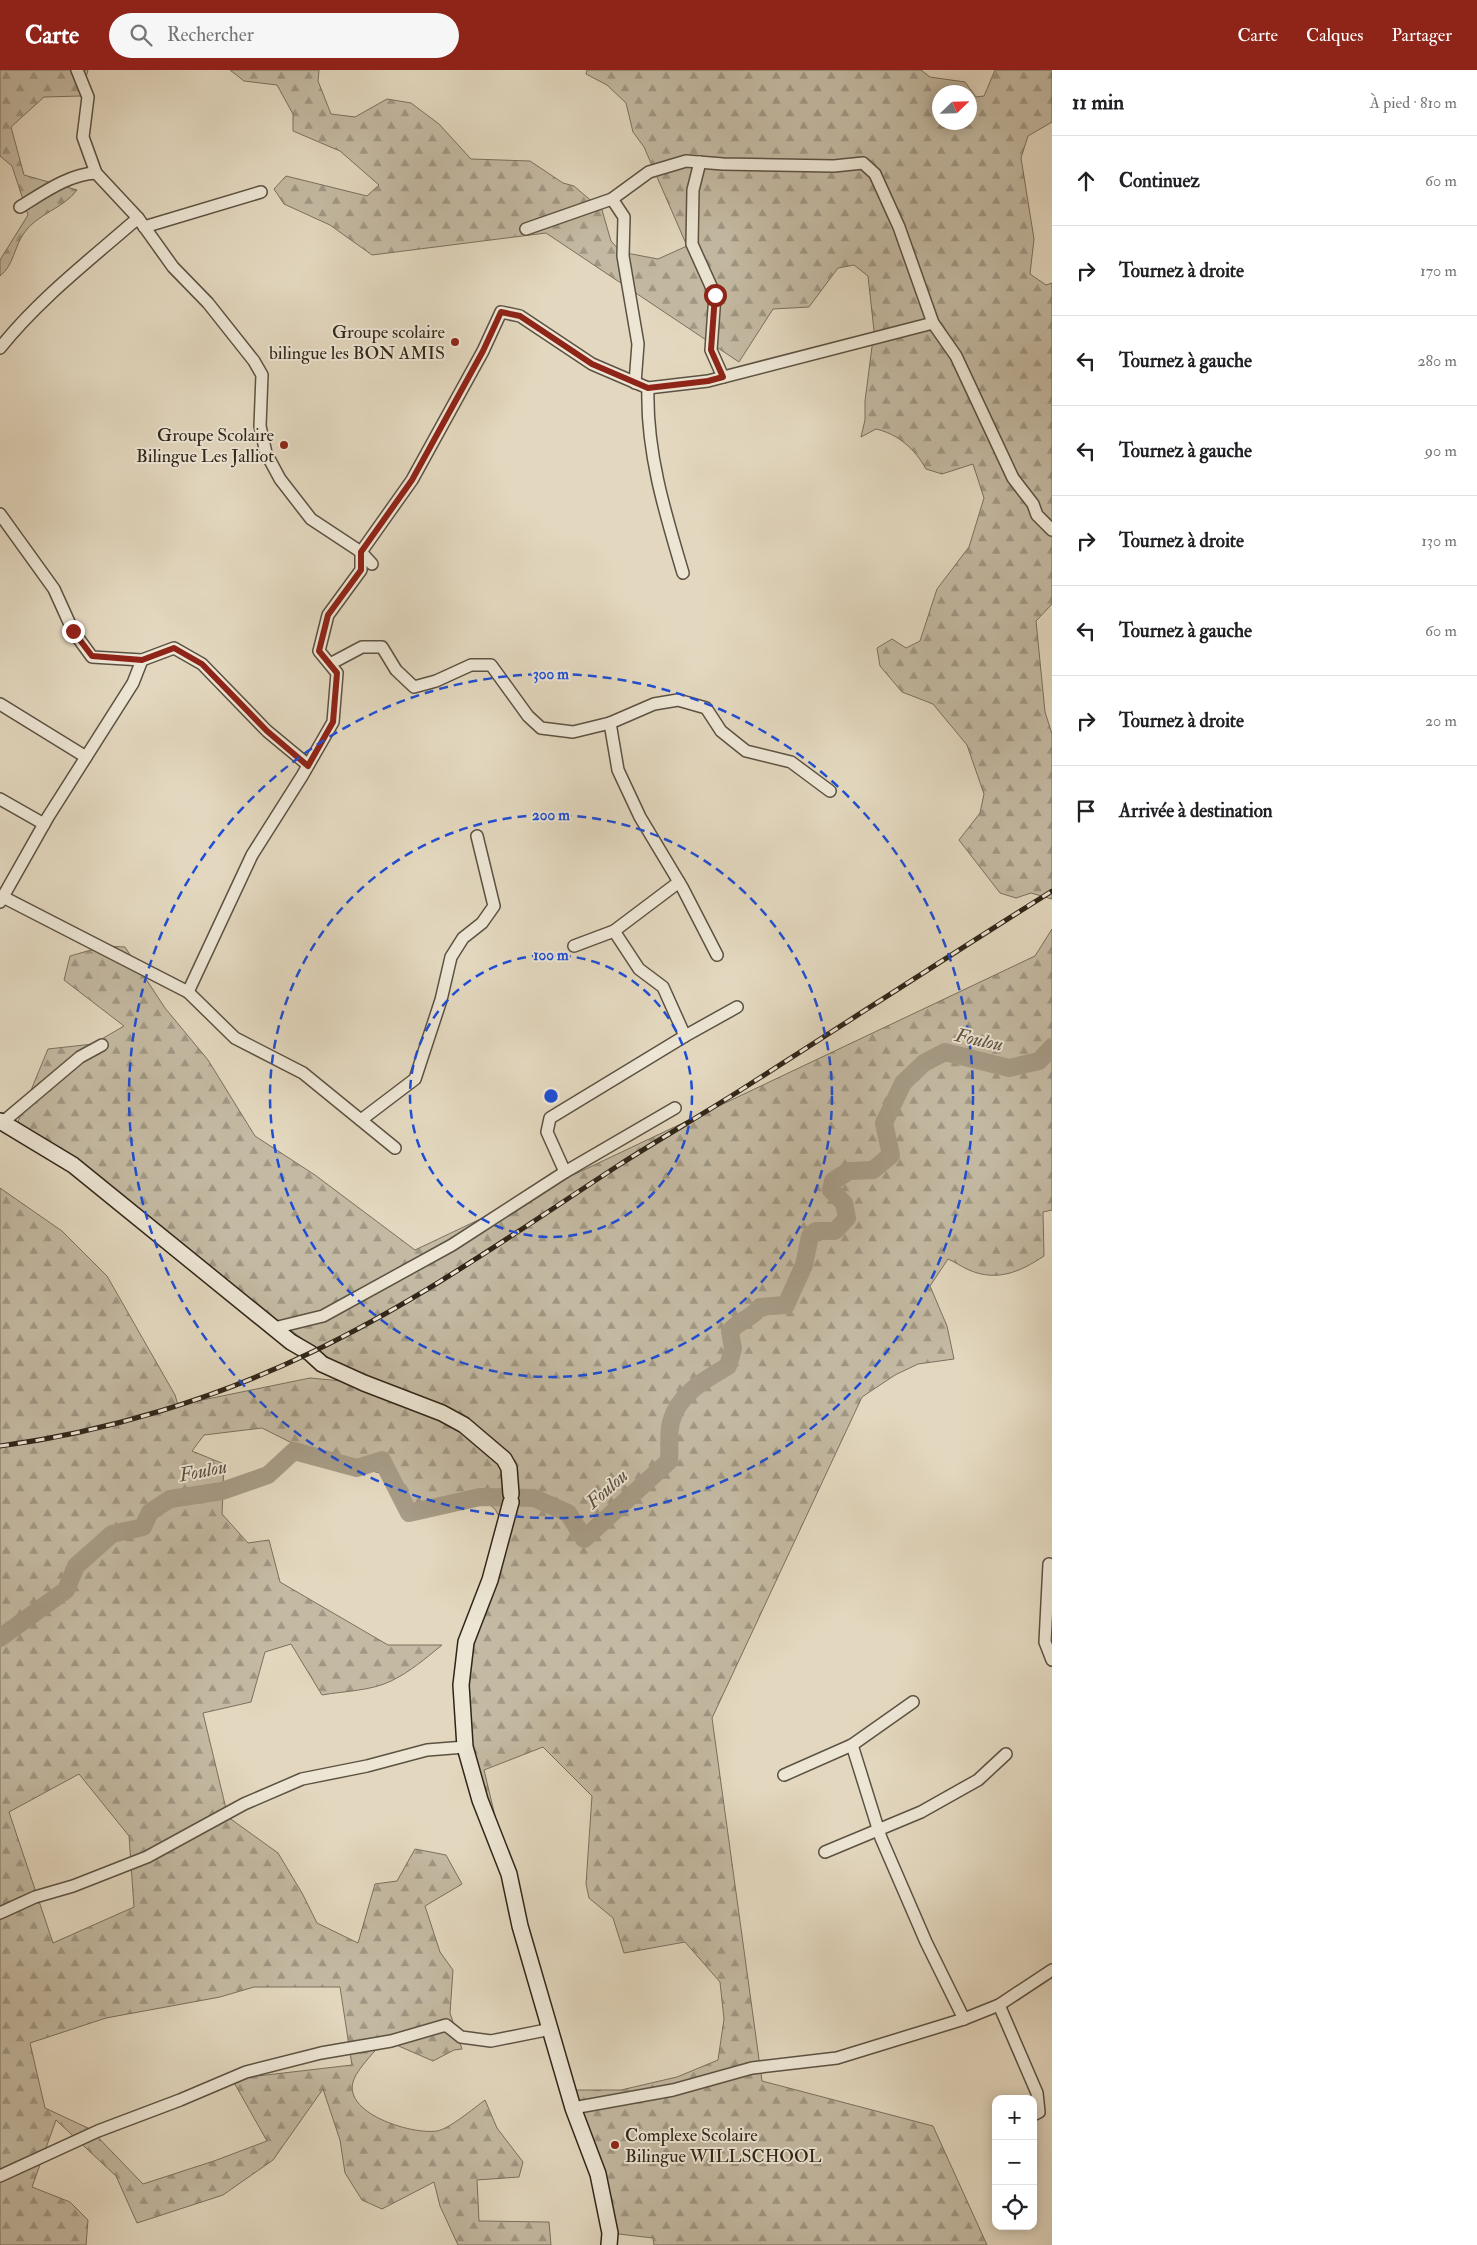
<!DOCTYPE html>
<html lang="fr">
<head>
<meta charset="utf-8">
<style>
	:root { --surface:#fff; --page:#f6f6f6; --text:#202124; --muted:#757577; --line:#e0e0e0; --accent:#8f2418 }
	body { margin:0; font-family:"IM FELL Double Pica",serif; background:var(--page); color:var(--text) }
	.controls { position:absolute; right:15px; bottom:15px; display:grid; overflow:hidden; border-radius:10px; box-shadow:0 2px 12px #0003 }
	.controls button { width:45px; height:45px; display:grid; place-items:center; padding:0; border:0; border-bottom:1px solid var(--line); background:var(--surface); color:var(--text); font:25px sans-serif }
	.compass { position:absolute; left:932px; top:15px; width:45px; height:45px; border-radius:50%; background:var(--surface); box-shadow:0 2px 12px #0003; rotate:67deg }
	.stop { position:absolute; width:15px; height:15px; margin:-11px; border:4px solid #8f2418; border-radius:50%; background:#fff }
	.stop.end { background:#8f2418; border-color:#fff; box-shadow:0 1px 5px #0008 }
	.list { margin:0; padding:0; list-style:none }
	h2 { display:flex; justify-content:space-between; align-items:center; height:65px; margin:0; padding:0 20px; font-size:21px }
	h2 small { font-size:16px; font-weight:400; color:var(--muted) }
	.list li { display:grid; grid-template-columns:32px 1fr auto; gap:15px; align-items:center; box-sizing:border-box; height:90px; padding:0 20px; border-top:1px solid var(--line) }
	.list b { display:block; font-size:19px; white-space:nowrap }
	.list em { font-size:16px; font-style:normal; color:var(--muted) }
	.icon { flex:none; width:28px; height:28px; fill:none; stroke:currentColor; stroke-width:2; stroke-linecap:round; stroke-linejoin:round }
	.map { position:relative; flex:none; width:1052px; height:2175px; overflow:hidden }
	header { display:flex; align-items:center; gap:30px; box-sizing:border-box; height:70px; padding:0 25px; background:var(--accent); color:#fff }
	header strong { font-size:24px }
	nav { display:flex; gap:28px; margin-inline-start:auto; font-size:18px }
	.search { width:350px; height:45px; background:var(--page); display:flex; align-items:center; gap:12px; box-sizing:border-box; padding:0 18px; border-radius:28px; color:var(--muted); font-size:19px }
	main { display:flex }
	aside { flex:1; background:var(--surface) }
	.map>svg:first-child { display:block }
</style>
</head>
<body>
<header>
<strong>Carte</strong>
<div class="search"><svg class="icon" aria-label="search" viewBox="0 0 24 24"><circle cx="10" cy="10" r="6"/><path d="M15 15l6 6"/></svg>Rechercher</div>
<nav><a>Carte</a><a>Calques</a><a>Partager</a></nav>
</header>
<main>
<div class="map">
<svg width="1052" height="2175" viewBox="0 0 1052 2175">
	<defs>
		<pattern id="forest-firs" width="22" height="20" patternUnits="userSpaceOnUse" patternTransform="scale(1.25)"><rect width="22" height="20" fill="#c4baa3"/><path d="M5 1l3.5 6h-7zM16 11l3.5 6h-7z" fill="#a09784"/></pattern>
	</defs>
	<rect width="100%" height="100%" fill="#e3d8bf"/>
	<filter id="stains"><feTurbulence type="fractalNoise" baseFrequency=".004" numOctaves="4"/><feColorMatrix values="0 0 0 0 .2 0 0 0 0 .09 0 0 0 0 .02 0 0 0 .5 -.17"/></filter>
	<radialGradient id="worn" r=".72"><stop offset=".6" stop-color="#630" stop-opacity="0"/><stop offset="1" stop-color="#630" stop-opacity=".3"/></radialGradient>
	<g fill="url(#forest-firs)" stroke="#7a705e" fill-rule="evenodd">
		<path d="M0,0h88l-7,26 -37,1 -33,30 13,48 53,15c-13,18 -40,24 -53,43 -10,14 -10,32 -24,43v-16l28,-45 -16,-49 -12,-10z"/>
		<path d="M230,0h89l-1,11 13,33 24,3 32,-18 24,4 28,21 32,35 59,2 33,22 11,3 28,24 9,31 10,11 37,7 29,-13 -43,-99 -11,-15 -7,-29 -19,-18 -21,-11 1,-4h334l9,7 35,5 11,15 8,-1 11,-26h57v52l-24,14 -7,22 13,81 -4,35 16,11 6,-2v321l-16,17 9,91 7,22v165l-21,-6 -15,5 -16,-5 -41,-53 21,-27 4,-19 -17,-49 -34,-41 -31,-12 -22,-26 -3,-18 15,-9 14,9 14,-7 17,-52 32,-42 15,-49 -11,-34 -31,10 -16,-5c-11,-20 -28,-35 -50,-40l-15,8 4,-17v-19l9,-70 -6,-55 -14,-11 -16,3 -29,39 -36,2 -34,53 -193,-129 -174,22 -42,-30 -46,-21 -10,-15 12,-13 81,20 12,-11 -39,-34 -47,-20v-17l-16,-29 -33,-4zM939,22h30v30h-30z"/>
		<path d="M1052,859v281l-9,2 1,44c-24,16 -47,26 -75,14 -7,-3 -14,-8 -21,-11l-18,27 17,40 7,33 -36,5 -23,11 -33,22 -150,321 50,363 171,45 54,119h-333l-1,-7 -43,-5 -38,-132 4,-11h45l56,-13 41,-17 6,-41 -4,-37 -35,-40 -61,11 -11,-35 -24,-20 -3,-14 6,-88 -49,-49 -59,23 25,104 -29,-74 -19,-114 43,-160 -9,-17 -15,-12 -71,16 -14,-16 -15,-24 -86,-22v-7l-32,-16 -58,7 -12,16 32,13 -2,50 26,29 21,-3 11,42 108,63h54c-16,13 -32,27 -51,36 -20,10 -47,10 -69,14l-31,-51 -26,8 -14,50 -48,11 25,104 50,36 24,40 15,30 41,20 17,-59 22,-3 18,-32 31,6 16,29 -37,22 15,46 13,18 -3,43 12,36 -8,1 -21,11 -48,-21c-9,10 -26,27 -31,39 -14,34 58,56 83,52 12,-2 37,-23 48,-31l12,28 26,34 -4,15 -42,3 2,41 70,1 2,23h-93l-18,-39 -6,-24 -52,27 -20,-9 -17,-27 -5,-33 -17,-51 -50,71 -50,35 -86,28 -21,-47 -60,-56 -24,67 38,15 18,18 -2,25h-86v-1057l62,43 45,45 68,119 3,10 132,-27 53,5 -348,-254 33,-80 45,-5 31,-18 -60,-46 6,-24 35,-10 20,1 40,61 43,52 47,76 60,39 100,75 620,-294zM79,1704l50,62 5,71 -81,36 -44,-131zM254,1917h86l12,78 -120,14 35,62 -53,20 -71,23 -53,-55 -45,-21 -15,-65 76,-25 114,-21z"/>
	</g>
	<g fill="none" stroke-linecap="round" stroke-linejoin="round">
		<path stroke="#a69b86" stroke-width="18" d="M0,1568l66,-48 10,-24 36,-32 31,-7 7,-15 20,-13 52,-8 46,-16 26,-24 63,17 25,-8 27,53 71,-16 54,1 34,15 16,26 85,-78c1,-12 -1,-27 2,-39 7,-28 35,-43 57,-56l5,-17 -3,-18c10,-11 21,-12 30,-24l26,-2 18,-40 6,-29 6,-5h19l12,-13 -3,-15 -13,-13 2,-9 16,-10 24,-1 18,-15 -7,-32 19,-40 21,-20 21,-11 64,16 30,-7 13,-14"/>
		<defs>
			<g id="street">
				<path d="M77,0l11,27 -5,40 13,36 42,45 35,49 35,36 46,58 8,14 -2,51 6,27 14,26 31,40 50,33 11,12"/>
				<path d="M700,92l-7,28 -1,54 23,51 -4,55 12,27"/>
				<path d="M612,129l12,18 -1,39 15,88 -3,39"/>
				<path d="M20,137c23,-14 49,-33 76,-34"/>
				<path d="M144,157l117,-35"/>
				<path d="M526,159l86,-30 37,-27 37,-11 37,3 111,2 29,-3 12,11 24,53 34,96 23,33 57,122 20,26 4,11 15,15"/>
				<path d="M0,278c39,-49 91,-89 138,-130"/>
				<path d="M648,318c-2,63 17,125 35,185"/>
				<path d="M0,444l54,75 19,42 19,26 50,3 32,-12 28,16 65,67 41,34"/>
				<path d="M330,594l32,-17h20l14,23 18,17 22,-6 35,-16h20l37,51 13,12 32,4 37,-9 44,-19 24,-4 28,8 15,23 25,20 45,11 39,29"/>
				<path d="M0,634l86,53"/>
				<path d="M610,653l8,47 22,47 42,70 35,68"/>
				<path d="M0,729l44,25"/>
				<path d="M3,827l185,95 47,46 68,35 92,75"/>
				<path d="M0,832l48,-85 85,-134 9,-23"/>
				<path d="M614,861l25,38 24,18 22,49"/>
				<path d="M574,876l40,-15 65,-49"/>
				<path d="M188,922l64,-137 50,-79 31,-54 4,-49 -18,-22 9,-36 33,-45v-18l51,-72 71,-129 18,-39 19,4 72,48 56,24 60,-7 225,-58"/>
				<path d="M361,1050l54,-41 26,-79 10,-43 12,-19 19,-15 12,-17 -17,-70"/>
				<path d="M3,1052l77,-65 22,-12"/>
				<path d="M565,1102l-18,-40 3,-14 135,-82 52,-29"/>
				<path d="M274,1258l49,-12 129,-71 113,-73 110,-64"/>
				<path d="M1049,1494l-4,78 7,18"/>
				<path d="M852,1675l29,93 45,104 38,77"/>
				<path d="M784,1705l68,-30 61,-43"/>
				<path d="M825,1782l96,-40 57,-32 28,-26"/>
				<path d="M0,1843l35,-16 38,-11 74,-29 97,-53 58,-25 65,-13 60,-16 38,-3"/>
				<path d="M999,1935l38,88 2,19 -6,3"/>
				<path d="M573,2038l100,-18 79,-22 85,-10 127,-39 35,-14 53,-35"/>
				<path d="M0,2106l98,-45 82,-31 66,-28 75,-19 70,-12 55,-16 15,12 30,4 60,-12"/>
			</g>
			<g id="secondary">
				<path d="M0,1051l73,44 218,177 19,11 12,11 42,19 78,30 22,12 40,34 5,9 2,26"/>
				<path d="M511,1432l-21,78 -24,62 -5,43 4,62 15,53 29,74 11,52 53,182 25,66 12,59 -1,12"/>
			</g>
		</defs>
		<use href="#street" stroke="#5c5242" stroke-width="14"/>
		<use href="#secondary" stroke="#2f2518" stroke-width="18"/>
		<use href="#street" stroke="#ede6d5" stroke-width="11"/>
		<use href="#secondary" stroke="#ede6d5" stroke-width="15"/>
		<defs>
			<path id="rail" d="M0,1376c106,-14 214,-47 310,-93 109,-52 208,-122 309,-188 42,-27 86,-52 128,-79 102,-65 203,-131 305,-195"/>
		</defs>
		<use href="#rail" stroke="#2f2518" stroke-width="5"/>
		<use href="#rail" stroke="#ede6d5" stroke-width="3" stroke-dasharray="9" stroke-linecap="butt"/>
	</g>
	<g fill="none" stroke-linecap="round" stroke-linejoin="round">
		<path stroke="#8f2418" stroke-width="6" d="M73,561l19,25 50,4 32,-12 28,16 65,67 41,35 25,-44 4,-49 -18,-22 9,-36 33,-45v-18l51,-72 71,-129 18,-39 19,4 72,48 56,24 60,-7 15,-4 -12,-27 4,-55"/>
	</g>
	<g fill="none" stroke="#1d4ed8" stroke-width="2.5" stroke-dasharray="9 6">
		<circle cx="551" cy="1026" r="141"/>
		<circle cx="551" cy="1026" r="281"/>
		<circle cx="551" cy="1026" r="422"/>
	</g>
	<g fill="#8f2418" stroke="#ede6d5" stroke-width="2">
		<circle cx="455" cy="272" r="5"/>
		<circle cx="284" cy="375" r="5"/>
		<circle cx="615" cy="2075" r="5"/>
	</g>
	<g text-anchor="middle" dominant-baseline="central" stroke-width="4" stroke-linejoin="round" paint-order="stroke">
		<g font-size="18" fill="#2f2518" stroke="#ede6d5" text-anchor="end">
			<text x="445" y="262">Groupe scolaire<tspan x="445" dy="21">bilingue les BON AMIS</tspan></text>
			<text x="274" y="365">Groupe Scolaire<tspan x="274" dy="21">Bilingue Les Jalliot</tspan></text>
			<text x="625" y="2065" text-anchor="start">Complexe Scolaire<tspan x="625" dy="21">Bilingue WILLSCHOOL</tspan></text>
		</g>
		<g font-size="19" font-style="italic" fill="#594e3e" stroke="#ede6d5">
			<text transform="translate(979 970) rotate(12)">Foulou</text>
			<text transform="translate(203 1401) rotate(-11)">Foulou</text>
			<text transform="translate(607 1419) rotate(-42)">Foulou</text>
		</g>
	</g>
	<circle cx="551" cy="1026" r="8" fill="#1d4ed8" stroke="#ede6d5" stroke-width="2.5"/>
	<g font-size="15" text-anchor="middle" font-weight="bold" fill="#1d4ed8" stroke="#ede6d5" stroke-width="4" stroke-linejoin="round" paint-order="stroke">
		<text x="551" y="609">300 m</text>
		<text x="551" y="750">200 m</text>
		<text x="551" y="890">100 m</text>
	</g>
	<rect width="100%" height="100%" filter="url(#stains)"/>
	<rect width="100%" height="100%" fill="url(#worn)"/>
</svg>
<div class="controls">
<button>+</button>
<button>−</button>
<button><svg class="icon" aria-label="locate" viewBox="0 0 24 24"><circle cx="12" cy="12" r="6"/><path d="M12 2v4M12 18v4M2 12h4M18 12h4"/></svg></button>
</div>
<svg class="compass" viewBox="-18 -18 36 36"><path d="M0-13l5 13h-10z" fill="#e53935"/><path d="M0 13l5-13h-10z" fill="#757577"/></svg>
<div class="stop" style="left:715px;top:225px"></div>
<div class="stop end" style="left:73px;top:561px"></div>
</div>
<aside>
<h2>11 min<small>À pied · 810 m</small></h2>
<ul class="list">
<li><svg class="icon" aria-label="ahead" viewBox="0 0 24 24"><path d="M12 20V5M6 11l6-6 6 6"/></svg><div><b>Continuez</b></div><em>60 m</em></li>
<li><svg class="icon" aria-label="right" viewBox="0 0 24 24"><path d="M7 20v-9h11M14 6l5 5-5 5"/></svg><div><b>Tournez à droite</b></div><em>170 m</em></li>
<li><svg class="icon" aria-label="left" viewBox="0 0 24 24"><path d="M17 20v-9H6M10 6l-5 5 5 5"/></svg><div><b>Tournez à gauche</b></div><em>280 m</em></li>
<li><svg class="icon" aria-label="left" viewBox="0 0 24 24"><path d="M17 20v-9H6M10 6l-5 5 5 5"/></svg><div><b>Tournez à gauche</b></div><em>90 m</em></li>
<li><svg class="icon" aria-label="right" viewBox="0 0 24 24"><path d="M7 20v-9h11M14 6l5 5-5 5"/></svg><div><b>Tournez à droite</b></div><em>130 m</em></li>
<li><svg class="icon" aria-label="left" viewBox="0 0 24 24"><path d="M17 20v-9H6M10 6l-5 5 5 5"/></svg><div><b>Tournez à gauche</b></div><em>60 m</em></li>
<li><svg class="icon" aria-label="right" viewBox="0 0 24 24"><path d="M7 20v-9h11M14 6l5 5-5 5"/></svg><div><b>Tournez à droite</b></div><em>20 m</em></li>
<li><svg class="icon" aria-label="arrive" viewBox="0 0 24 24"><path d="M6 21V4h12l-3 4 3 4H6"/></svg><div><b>Arrivée à destination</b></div></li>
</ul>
</aside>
</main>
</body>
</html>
